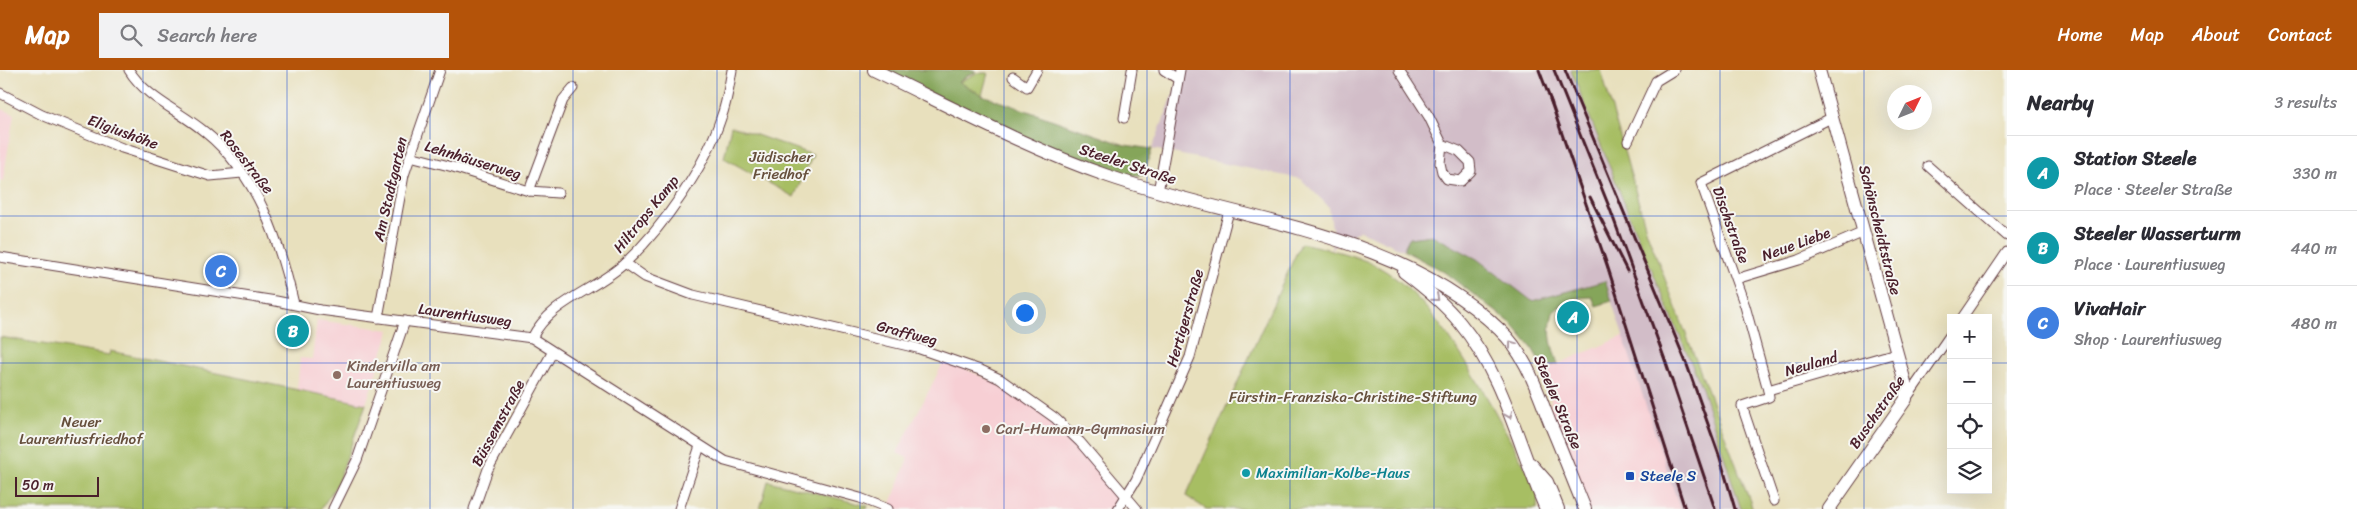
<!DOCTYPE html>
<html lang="en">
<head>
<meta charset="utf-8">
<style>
	:root { --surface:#fff; --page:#f2f2f3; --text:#2b2b33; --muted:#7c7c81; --line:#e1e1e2; --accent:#b45309 }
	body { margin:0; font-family:Sriracha,sans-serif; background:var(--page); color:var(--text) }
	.controls { position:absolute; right:15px; bottom:15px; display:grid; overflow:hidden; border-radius:0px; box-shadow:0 5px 20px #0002 }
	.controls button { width:45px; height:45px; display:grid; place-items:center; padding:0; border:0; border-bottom:1px solid var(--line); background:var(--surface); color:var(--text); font:25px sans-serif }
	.compass { position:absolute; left:1887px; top:15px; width:45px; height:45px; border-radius:50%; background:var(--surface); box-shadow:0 5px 20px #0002; rotate:47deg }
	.scale { position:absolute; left:15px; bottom:12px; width:84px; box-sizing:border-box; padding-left:5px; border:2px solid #4a1f2b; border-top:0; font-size:14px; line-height:18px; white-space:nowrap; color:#4a1f2b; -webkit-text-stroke:4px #f6f6f2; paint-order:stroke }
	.you { position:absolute; left:1024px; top:242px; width:18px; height:18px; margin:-12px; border:4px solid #fff; border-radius:50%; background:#1a73e8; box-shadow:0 0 0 8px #1a73e833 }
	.badge { display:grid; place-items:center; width:32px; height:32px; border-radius:50%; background:var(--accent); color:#fff; font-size:16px; font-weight:700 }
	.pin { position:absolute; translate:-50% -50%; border:2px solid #fff; box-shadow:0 1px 5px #0006 }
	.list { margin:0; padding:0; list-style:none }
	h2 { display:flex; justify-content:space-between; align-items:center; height:65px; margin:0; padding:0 20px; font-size:21px }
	h2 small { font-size:16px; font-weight:400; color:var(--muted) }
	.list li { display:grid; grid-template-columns:32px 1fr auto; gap:15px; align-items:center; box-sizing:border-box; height:75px; padding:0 20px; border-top:1px solid var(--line) }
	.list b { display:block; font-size:19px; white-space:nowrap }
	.list p { margin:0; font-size:16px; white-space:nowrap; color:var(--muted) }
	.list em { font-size:16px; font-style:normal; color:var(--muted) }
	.icon { flex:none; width:28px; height:28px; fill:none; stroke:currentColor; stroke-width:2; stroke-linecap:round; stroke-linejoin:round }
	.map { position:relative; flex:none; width:2007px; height:439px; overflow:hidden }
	header { display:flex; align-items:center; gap:30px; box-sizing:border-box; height:70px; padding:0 25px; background:var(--accent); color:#fff }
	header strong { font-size:24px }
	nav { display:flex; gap:28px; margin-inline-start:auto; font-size:18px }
	.search { width:350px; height:45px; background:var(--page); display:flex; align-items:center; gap:12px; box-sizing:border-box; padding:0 18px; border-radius:0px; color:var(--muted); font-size:19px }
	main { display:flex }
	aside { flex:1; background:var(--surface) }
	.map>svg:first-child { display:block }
</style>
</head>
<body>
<header>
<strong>Map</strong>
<div class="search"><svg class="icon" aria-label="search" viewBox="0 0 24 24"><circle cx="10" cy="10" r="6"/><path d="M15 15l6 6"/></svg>Search here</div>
<nav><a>Home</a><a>Map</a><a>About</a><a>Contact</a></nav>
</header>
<main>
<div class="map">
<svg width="2007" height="439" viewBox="0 0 2007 439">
	<rect width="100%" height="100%" fill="#f6f6f2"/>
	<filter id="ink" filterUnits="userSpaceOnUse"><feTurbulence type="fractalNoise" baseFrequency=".02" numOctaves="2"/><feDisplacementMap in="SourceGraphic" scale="10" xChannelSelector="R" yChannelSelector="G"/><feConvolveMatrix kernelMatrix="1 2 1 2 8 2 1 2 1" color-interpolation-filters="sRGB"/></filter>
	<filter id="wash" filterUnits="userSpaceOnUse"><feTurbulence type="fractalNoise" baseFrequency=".0096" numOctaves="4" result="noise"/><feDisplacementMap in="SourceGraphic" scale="20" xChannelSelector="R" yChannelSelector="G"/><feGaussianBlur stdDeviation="1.12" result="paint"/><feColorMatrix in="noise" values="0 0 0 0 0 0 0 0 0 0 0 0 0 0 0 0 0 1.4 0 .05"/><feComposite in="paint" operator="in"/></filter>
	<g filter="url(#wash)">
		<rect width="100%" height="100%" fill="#e8e0bd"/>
		<g fill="#f7cfd4">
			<path d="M0,38l14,6 -11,67 -3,-1z"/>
			<path d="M317,250l73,10 -24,74 -69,-13 3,-33 12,1z"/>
			<path d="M1624,266l50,152 6,21h-94l-37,-93 3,-26 -9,-23 15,-3z"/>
			<path d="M945,289l53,25 28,17 27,19 19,17 54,63 -8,9h-229l19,-51 10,5 -21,-10z"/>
		</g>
		<path fill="#d2bdc8" d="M1183,0h388l66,165 65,153 39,121h-61l-75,-228 -73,21 -80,-30 -93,-42 -28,19 2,-13 -4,-29 -28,-28 -149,-30z"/>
		<g fill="#a7be64" stroke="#786e48">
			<path d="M1571,0h30l46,162 106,277h-12l-39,-121 -65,-153z"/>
			<path d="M977,3h11l-6,22 -23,-13z"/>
			<path d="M731,56l82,29 -19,42 -70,-39z"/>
			<path d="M1301,173c28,6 62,13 86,29 63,42 113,152 151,218l-1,19h-331l-20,-13z"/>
			<path d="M0,267l109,18 1,-4 256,53 -29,80 -16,25h-321z"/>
			<path d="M768,411l100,25 -1,3h-107z"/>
		</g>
		<g fill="#85a55a" stroke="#686242">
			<path d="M875,0h99l2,2 -8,3 -9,7 23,13 143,50 27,4 -8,26 -36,1z"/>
			<path d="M1432,165l45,24 55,42 73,-20 7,20 -16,5 -4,-9 -17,1 -21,12c-7,21 -3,34 4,54l-15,3 -11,-19 -21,-25 -67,-51 -41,-22 6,-12z"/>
		</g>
	</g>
	<g filter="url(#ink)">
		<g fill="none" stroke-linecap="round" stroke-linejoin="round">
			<defs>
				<g id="minor">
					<path d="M129,0c17,28 51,41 76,62 53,43 74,108 89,172"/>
					<path d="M1164,0l14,9"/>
					<path d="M1399,0l30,47 13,27"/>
					<path d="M1013,7l14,10 10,-17"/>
					<path d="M0,23l42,22 80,33 88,28 32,-3"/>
					<path d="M1124,48l8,-48"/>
					<path d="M1628,71l28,-60 18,-11"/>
					<path d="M1442,74l17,7 11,11 1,9 -10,10 -14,-2 -5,-7 -2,-9z"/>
					<path d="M410,86l43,11 76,24 29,2"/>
					<path d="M1928,96l79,70"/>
					<path d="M529,121l34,-91 10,-12"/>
					<path d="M1158,122l22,-122"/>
					<path d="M0,187l276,44 44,9 212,28 193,123 135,37 28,11"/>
					<path d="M625,193l20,14 48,18 224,53 66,23 17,8 55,39 25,24 57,67"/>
					<path d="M1736,209l63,-19 65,-28"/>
					<path d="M378,248l26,-143 36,-105"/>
					<path d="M1962,248l45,-66"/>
					<path d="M532,268c18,-37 64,-48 93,-75 38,-35 80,-96 96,-145 6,-15 8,-32 11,-48"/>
					<path d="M1768,320l-23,-84 -44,-123 132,-66"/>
					<path d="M1906,329l45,-65"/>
					<path d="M1774,431l-32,-95 27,-9 -1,-7 128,-37"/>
					<path d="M333,439l24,-49 48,-139"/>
					<path d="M474,439l14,-40 64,-116"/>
					<path d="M679,439l21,-63"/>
					<path d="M1118,439l18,-29 54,-123 39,-146"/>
				</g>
				<g id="secondary">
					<path d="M874,0c77,37 153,78 234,106 129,45 290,55 392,154 26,24 37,61 50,93 12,28 23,57 35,86"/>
					<path d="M1819,0l87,316v13l-77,110"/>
					<path d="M1404,202c20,15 40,31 56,51 44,53 59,125 86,186"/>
					<path d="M1531,394l16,18 11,27"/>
				</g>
			</defs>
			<use href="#minor" stroke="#623c41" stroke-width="11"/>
			<use href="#secondary" stroke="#623c41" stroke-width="14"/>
			<use href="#minor" stroke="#fff" stroke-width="9"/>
			<use href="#secondary" stroke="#fff" stroke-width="12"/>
			<g stroke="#4a1f2b" stroke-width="3">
				<path d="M1539,0l13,34"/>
				<path d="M1554,0l56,139 55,151 50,149"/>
				<path d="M1565,0l122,295 33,93 15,51"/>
				<path d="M1550,29l57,166 78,244"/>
				<path d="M1590,127l37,74"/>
			</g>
		</g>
		<defs><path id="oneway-chevron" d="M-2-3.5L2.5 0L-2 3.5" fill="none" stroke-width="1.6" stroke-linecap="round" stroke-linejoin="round" transform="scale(1.25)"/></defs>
		<g stroke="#ae9aa0">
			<use href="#oneway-chevron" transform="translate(1436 228) rotate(41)"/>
			<use href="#oneway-chevron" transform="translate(1512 274) rotate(-127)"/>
			<use href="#oneway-chevron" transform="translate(1509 345) rotate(68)"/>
		</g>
	</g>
	<path fill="none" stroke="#1d4ed8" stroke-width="1" stroke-opacity="0.55" d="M143,0v439M287,0v439M430,0v439M573,0v439M717,0v439M860,0v439M1004,0v439M1147,0v439M1290,0v439M1434,0v439M1577,0v439M1720,0v439M1864,0v439M0,146h2007M0,293h1951M1988,293h19"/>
	<g fill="#8d6e63" stroke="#f6f6f2" stroke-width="2">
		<circle cx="337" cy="305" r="5"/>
		<circle cx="986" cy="359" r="5"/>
	</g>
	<circle fill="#0f9aa8" stroke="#f6f6f2" stroke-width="2" cx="1246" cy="403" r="5"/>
	<rect fill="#1a4fb4" stroke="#f6f6f2" stroke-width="2" x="1625" y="401" width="10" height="10" rx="2.5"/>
	<g text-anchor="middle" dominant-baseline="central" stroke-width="4" stroke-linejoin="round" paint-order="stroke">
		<g font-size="15" fill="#4a1f2b" stroke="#f6f6f2">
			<text transform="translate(123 62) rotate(20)">Eligiushöhe</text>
			<text transform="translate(473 90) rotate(17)">Lehnhäuserweg</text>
			<text transform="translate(247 92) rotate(52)">Rosestraße</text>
			<text transform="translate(1128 94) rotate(18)">Steeler Straße</text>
			<text transform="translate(390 119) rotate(-77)">Am Stadtgarten</text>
			<text transform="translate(646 144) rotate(-51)">Hiltrops Kamp</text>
			<text transform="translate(1731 155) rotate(70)">Dischstraße</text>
			<text transform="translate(1880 160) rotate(76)">Schönscheidtstraße</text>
			<text transform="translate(1796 174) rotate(-20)">Neue Liebe</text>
			<text transform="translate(465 245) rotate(8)">Laurentiusweg</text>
			<text transform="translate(1185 248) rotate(-74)">Hertigerstraße</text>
			<text transform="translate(907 263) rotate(14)">Graffweg</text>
			<text transform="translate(1811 294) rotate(-16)">Neuland</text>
			<text transform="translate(1558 332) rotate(67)">Steeler Straße</text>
			<text transform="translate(1877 342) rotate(-55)">Buschstraße</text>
			<text transform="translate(498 353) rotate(-62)">Büssemstraße</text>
		</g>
		<g font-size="15" fill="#664f3c" stroke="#f6f6f2">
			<text x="781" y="87">Jüdischer<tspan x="781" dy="17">Friedhof</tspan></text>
			<text x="1353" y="327">Fürstin-Franziska-Christine-Stiftung</text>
			<text x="81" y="352">Neuer<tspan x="81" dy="17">Laurentiusfriedhof</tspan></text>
		</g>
		<g font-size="15" fill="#785e54" stroke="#f6f6f2" text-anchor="start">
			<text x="347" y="296">Kindervilla am<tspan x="347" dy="17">Laurentiusweg</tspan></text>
			<text x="996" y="359">Carl-Humann-Gymnasium</text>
		</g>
		<g font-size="15" fill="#0d838f" stroke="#f6f6f2" text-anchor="start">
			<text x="1256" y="403">Maximilian-Kolbe-Haus</text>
		</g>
		<g font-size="15" fill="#164399" stroke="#f6f6f2" text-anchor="start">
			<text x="1640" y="406">Steele S</text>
		</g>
	</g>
</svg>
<div class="controls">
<button>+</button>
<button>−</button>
<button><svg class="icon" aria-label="locate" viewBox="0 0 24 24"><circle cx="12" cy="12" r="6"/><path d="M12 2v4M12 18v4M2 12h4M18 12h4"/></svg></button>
<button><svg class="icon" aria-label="layers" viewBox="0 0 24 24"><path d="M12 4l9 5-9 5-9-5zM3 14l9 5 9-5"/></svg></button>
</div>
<svg class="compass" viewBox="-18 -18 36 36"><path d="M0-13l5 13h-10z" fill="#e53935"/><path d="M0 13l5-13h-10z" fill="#7c7c81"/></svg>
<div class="scale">50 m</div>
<div class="you"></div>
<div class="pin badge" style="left:1573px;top:247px;background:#0f9aa8">A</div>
<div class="pin badge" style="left:293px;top:261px;background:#0f9aa8">B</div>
<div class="pin badge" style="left:221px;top:201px;background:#3f7fe0">C</div>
</div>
<aside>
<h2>Nearby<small>3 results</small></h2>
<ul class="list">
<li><span class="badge" style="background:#0f9aa8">A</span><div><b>Station Steele</b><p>Place · Steeler Straße</p></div><em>330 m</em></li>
<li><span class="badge" style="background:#0f9aa8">B</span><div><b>Steeler Wasserturm</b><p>Place · Laurentiusweg</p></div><em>440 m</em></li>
<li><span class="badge" style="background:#3f7fe0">C</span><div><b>VivaHair</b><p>Shop · Laurentiusweg</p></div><em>480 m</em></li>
</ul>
</aside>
</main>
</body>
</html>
